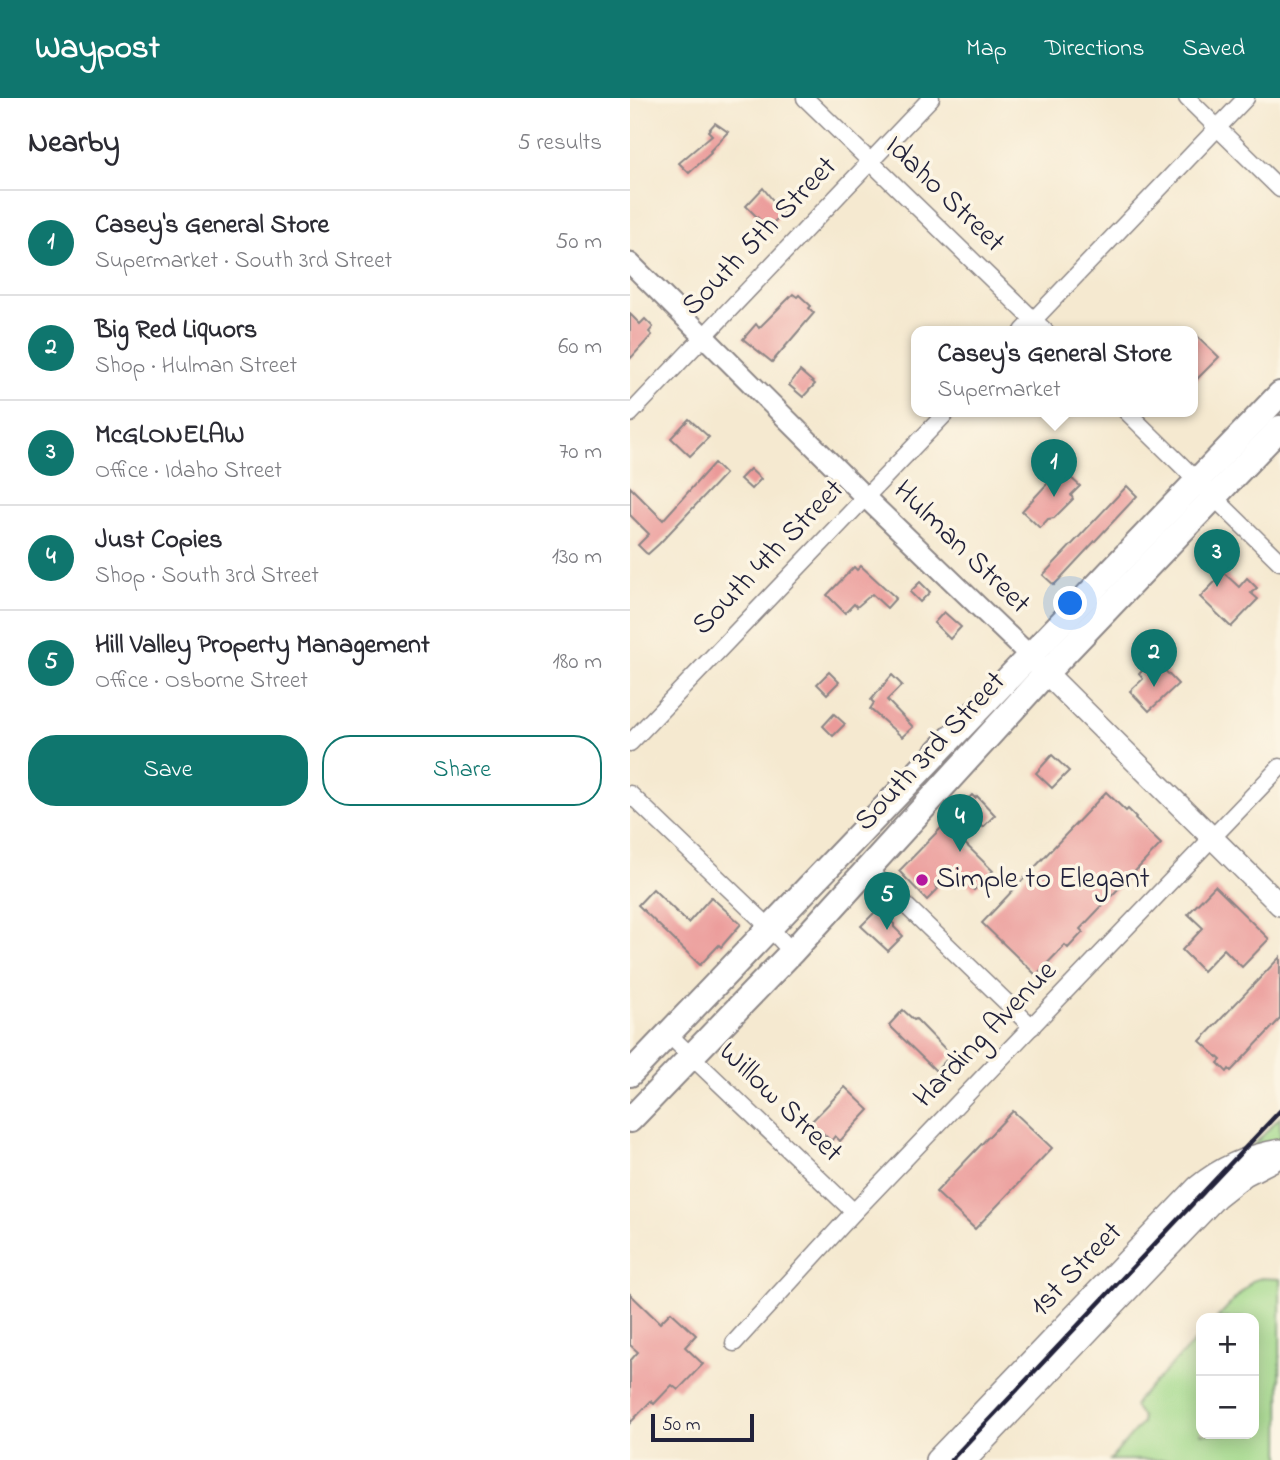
<!DOCTYPE html>
<html lang="en">
<head>
<meta charset="utf-8">
<style>
	:root { --surface:#fff; --page:#f7f7f7; --text:#2b2b33; --muted:#7c7c81; --line:#e1e1e2; --accent:#0f766e }
	body { margin:0; font-family:"Indie Flower",sans-serif; background:var(--page); color:var(--text) }
	.controls { position:absolute; right:21px; bottom:21px; display:grid; overflow:hidden; border-radius:14px; box-shadow:0 4px 18px #0003 }
	.controls button { width:63px; height:63px; display:grid; place-items:center; padding:0; border:0; border-bottom:2px solid var(--line); background:var(--surface); color:var(--text); font:35px sans-serif }
	.scale { position:absolute; left:21px; bottom:18px; width:103px; box-sizing:border-box; padding-left:7px; border:4px solid #22223b; border-top:0; font-size:19px; line-height:24px; white-space:nowrap; color:#22223b; -webkit-text-stroke:5px #fcf5e5; paint-order:stroke }
	.you { position:absolute; left:441px; top:506px; width:24px; height:24px; margin:-18px; border:5px solid #fff; border-radius:50%; background:#1a73e8; box-shadow:0 0 0 10px #1a73e833 }
	.badge { display:grid; place-items:center; width:46px; height:46px; border-radius:50%; background:var(--accent); color:#fff; font-size:23px; font-weight:700 }
	.pin { position:absolute; translate:-50% -58px; filter:drop-shadow(0 2px 4px #0008) }
	.pin::after { content:''; position:absolute; top:37px; width:24px; height:21px; background:inherit; clip-path:polygon(0 0,100% 0,50% 100%) }
	.popup { position:absolute; left:281px; top:228px; width:287px; height:91px; box-sizing:border-box; display:grid; place-content:center; border-radius:14px; background:var(--surface); filter:drop-shadow(0 2px 5px #0005); font-size:23px; white-space:nowrap; color:var(--muted) }
	.popup b { font-size:26px; color:var(--text) }
	.popup::after { content:''; position:absolute; left:50%; top:100%; margin-left:-14px; border:14px solid transparent; border-top-color:var(--surface) }
	.list { margin:0; padding:0; list-style:none }
	h2 { display:flex; justify-content:space-between; align-items:center; height:91px; margin:0; padding:0 28px; font-size:30px }
	h2 small { font-size:23px; font-weight:400; color:var(--muted) }
	.list li { display:grid; grid-template-columns:46px 1fr auto; gap:21px; align-items:center; box-sizing:border-box; height:105px; padding:0 28px; border-top:2px solid var(--line) }
	.list b { display:block; font-size:26px; white-space:nowrap }
	.list p { margin:0; font-size:23px; white-space:nowrap; color:var(--muted) }
	.list em { font-size:23px; font-style:normal; color:var(--muted) }
	.actions { display:flex; gap:14px; padding:21px 28px }
	.actions a { flex:1; padding:16px 0; border:2px solid var(--accent); border-radius:28px; text-align:center; font-size:24px; color:var(--accent) }
	.actions .main { background:var(--accent); color:#fff }
	.map { position:relative; flex:none; width:650px; height:1362px; overflow:hidden }
	header { display:flex; align-items:center; gap:42px; box-sizing:border-box; height:98px; padding:0 35px; background:var(--accent); color:#fff }
	header strong { font-size:33px }
	nav { display:flex; gap:38px; margin-inline-start:auto; font-size:24px }
	main { display:flex }
	aside { flex:1; background:var(--surface) }
	.map>svg:first-child { display:block }
</style>
</head>
<body>
<header>
<strong>Waypost</strong>
<nav><a>Map</a><a>Directions</a><a>Saved</a></nav>
</header>
<main>
<aside>
<h2>Nearby<small>5 results</small></h2>
<ul class="list">
<li><span class="badge">1</span><div><b>Casey's General Store</b><p>Supermarket · South 3rd Street</p></div><em>50 m</em></li>
<li><span class="badge">2</span><div><b>Big Red Liquors</b><p>Shop · Hulman Street</p></div><em>60 m</em></li>
<li><span class="badge">3</span><div><b>McGLONELAW</b><p>Office · Idaho Street</p></div><em>70 m</em></li>
<li><span class="badge">4</span><div><b>Just Copies</b><p>Shop · South 3rd Street</p></div><em>130 m</em></li>
<li><span class="badge">5</span><div><b>Hill Valley Property Management</b><p>Office · Osborne Street</p></div><em>180 m</em></li>
</ul>
<div class="actions"><a class="main">Save</a><a>Share</a></div>
</aside>
<div class="map">
<svg width="650" height="1362" viewBox="0 0 650 1362">
	<rect width="100%" height="100%" fill="#fcf5e5"/>
	<filter id="ink" filterUnits="userSpaceOnUse"><feTurbulence type="fractalNoise" baseFrequency=".0143" numOctaves="2"/><feDisplacementMap in="SourceGraphic" scale="14" xChannelSelector="R" yChannelSelector="G"/><feConvolveMatrix kernelMatrix="1 2 1 2 8 2 1 2 1" color-interpolation-filters="sRGB"/></filter>
	<filter id="wash" filterUnits="userSpaceOnUse"><feTurbulence type="fractalNoise" baseFrequency=".00686" numOctaves="4" result="noise"/><feDisplacementMap in="SourceGraphic" scale="28" xChannelSelector="R" yChannelSelector="G"/><feGaussianBlur stdDeviation="1.57" result="paint"/><feColorMatrix in="noise" values="0 0 0 0 0 0 0 0 0 0 0 0 0 0 0 0 0 1.4 0 .05"/><feComposite in="paint" operator="in"/></filter>
	<g filter="url(#wash)">
		<rect width="100%" height="100%" fill="#f5e9d0"/>
		<g fill="#a2d98b" stroke="#627e63" stroke-width="2">
			<path d="M650,1019v26l-30,6z"/>
			<path d="M631,1180l19,1v181h-170l32,-37v-6l-8,-11 5,-8 62,-63v99h53v-116h-37l35,-37z"/>
		</g>
		<g id="blocks">
			<g fill="#eb9a99">
				<path d="M85,25l13,9 -18,19 1,2 -22,20 -10,-10 33,-28 -4,-4z"/>
				<path d="M133,90l20,25 -13,13 -4,-4 -2,2 -18,-18z"/>
				<path d="M163,196l4,3 2,-2 12,11 -2,2 5,5 -42,49 -29,-23 13,-15 3,4z"/>
				<path d="M0,216l10,10 5,-5 8,8 -4,5 3,3 -22,24z"/>
				<path d="M562,233l27,26 -27,27z"/>
				<path d="M170,273l15,13 -12,13 -14,-12z"/>
				<path d="M59,321l20,18 -19,19 -19,-18z"/>
				<path d="M84,365l11,11 -66,70 -11,10 -2,-1 -8,-8 11,-11 -19,-19v-28l33,33z"/>
				<path d="M120,371l11,10 -10,10 -11,-10z"/>
				<path d="M431,371l19,17 -9,9 2,4 -19,19 -6,1 -8,9 -18,-17z"/>
				<path d="M497,388l10,10 -83,89 -11,-10z"/>
				<path d="M231,468l35,32 -9,10 -15,-14 -15,13 -3,-3 -9,9 -18,-18 27,-28 3,3z"/>
				<path d="M594,475l15,14 8,-9 10,10 -6,5 7,6 -27,28 -31,-30z"/>
				<path d="M290,484l10,10 -10,10 -10,-10z"/>
				<path d="M314,514l17,15 -11,12 -16,-16z"/>
				<path d="M524,561l24,25 -29,27 -19,-20 13,-12 -4,-5z"/>
				<path d="M199,574l10,10 -12,12 -10,-10z"/>
				<path d="M262,577l10,10 -15,15 26,27 -11,10 -32,-28 4,-6 -3,-3z"/>
				<path d="M204,616l11,10 -12,12 -10,-10z"/>
				<path d="M422,657l17,16 -17,17 -16,-15z"/>
				<path d="M476,694l20,19 2,-2 8,8 -1,2 26,25 -81,85 3,3 -15,16 -3,-3 -29,30 -54,-52z"/>
				<path d="M342,697l3,3 2,-2 18,19 -12,12 -19,-17 1,-1 -3,-4z"/>
				<path d="M315,726l48,47 -19,19 -25,-24 -14,19 3,4 -11,11 -28,-29z"/>
				<path d="M585,788l54,53 -27,28 -18,-18 -21,22 -21,-21 21,-22 -15,-14z"/>
				<path d="M23,791l35,34 23,-26 30,27 -20,23 -2,-2 -19,20 -62,-60z"/>
				<path d="M247,812l17,14v3l9,9 -15,15 -27,-25z"/>
				<path d="M650,859v62l-49,52 -2,-2 -2,3 -9,-9 3,-3 -21,-19z"/>
				<path d="M273,912l11,10 2,-1 35,36 -15,16 -47,-46z"/>
				<path d="M215,989l24,23 -29,31 -5,-5 -4,5 -20,-19z"/>
				<path d="M383,1013l39,37 -77,81 -39,-37z"/>
				<path d="M0,1196l30,29 11,-11 25,23 -11,12 18,17 -25,26 -6,-5 -18,19 -3,-3 -21,22v-62l8,-9 -8,-7z"/>
			</g>
		</g>
	</g>
	<g filter="url(#ink)">
		<use href="#blocks" fill-opacity="0" stroke="#8c8686" stroke-width="2"/>
		<g fill="none" stroke-linecap="round" stroke-linejoin="round">
			<defs>
				<g id="minor">
					<path d="M175,0l240,233"/>
					<path d="M557,0l93,91"/>
					<path d="M393,233l223,-233"/>
					<path d="M496,313l154,151"/>
					<path d="M0,316l301,-316"/>
					<path d="M0,645l318,-332"/>
					<path d="M0,696l140,134 22,24"/>
					<path d="M237,770l165,159"/>
					<path d="M38,936l186,178"/>
					<path d="M104,1245l120,-131 426,-445"/>
				</g>
				<path id="tertiary" d="M0,165l236,235 163,157"/>
				<g id="secondary">
					<path d="M405,564l245,243"/>
					<path d="M306,1362l261,-273c24,-20 52,-32 83,-37"/>
					<path d="M336,1362l251,-263 28,-22 29,-15"/>
				</g>
				<g id="trunk">
					<path d="M0,976l650,-680"/>
					<path d="M0,1022l162,-168 254,-279 234,-245"/>
				</g>
			</defs>
			<use href="#minor" stroke="#8c8686" stroke-width="19"/>
			<use href="#tertiary" stroke="#8c8686" stroke-width="23"/>
			<use href="#secondary" stroke="#8c8686" stroke-width="24"/>
			<use href="#trunk" stroke="#8c8686" stroke-width="28"/>
			<use href="#minor" stroke="#fff" stroke-width="16"/>
			<use href="#tertiary" stroke="#fff" stroke-width="19"/>
			<use href="#secondary" stroke="#fff" stroke-width="21"/>
			<use href="#trunk" stroke="#fff" stroke-width="24"/>
			<path stroke="#22223b" stroke-width="4.5" d="M321,1362l329,-349"/>
		</g>
	</g>
	<circle fill="#b5179e" stroke="#fcf5e5" stroke-width="2.5" cx="292" cy="782" r="7"/>
	<g text-anchor="middle" dominant-baseline="central" stroke-width="7" stroke-linejoin="round" paint-order="stroke">
		<g font-size="30" fill="#22223b" stroke="#fcf5e5">
			<text transform="translate(314 97) rotate(44)">Idaho Street</text>
			<text transform="translate(130 139) rotate(-46)">South 5th Street</text>
			<text transform="translate(331 450) rotate(44)">Hulman Street</text>
			<text transform="translate(139 460) rotate(-46)">South 4th Street</text>
			<text transform="translate(301 654) rotate(-47)">South 3rd Street</text>
			<text transform="translate(356 937) rotate(-46)">Harding Avenue</text>
			<text transform="translate(150 1005) rotate(44)">Willow Street</text>
			<text transform="translate(447 1172) rotate(-46)">1st Street</text>
		</g>
		<g font-size="30" fill="#22223b" stroke="#fcf5e5" text-anchor="start">
			<text x="306" y="782">Simple to Elegant</text>
		</g>
	</g>
</svg>
<div class="controls">
<button>+</button>
<button>−</button>
</div>
<div class="scale">50 m</div>
<div class="you"></div>
<div class="pin badge" style="left:424px;top:399px">1</div>
<div class="popup"><b>Casey's General Store</b>Supermarket</div>
<div class="pin badge" style="left:524px;top:589px">2</div>
<div class="pin badge" style="left:587px;top:489px">3</div>
<div class="pin badge" style="left:330px;top:754px">4</div>
<div class="pin badge" style="left:257px;top:832px">5</div>
</div>
</main>
</body>
</html>
